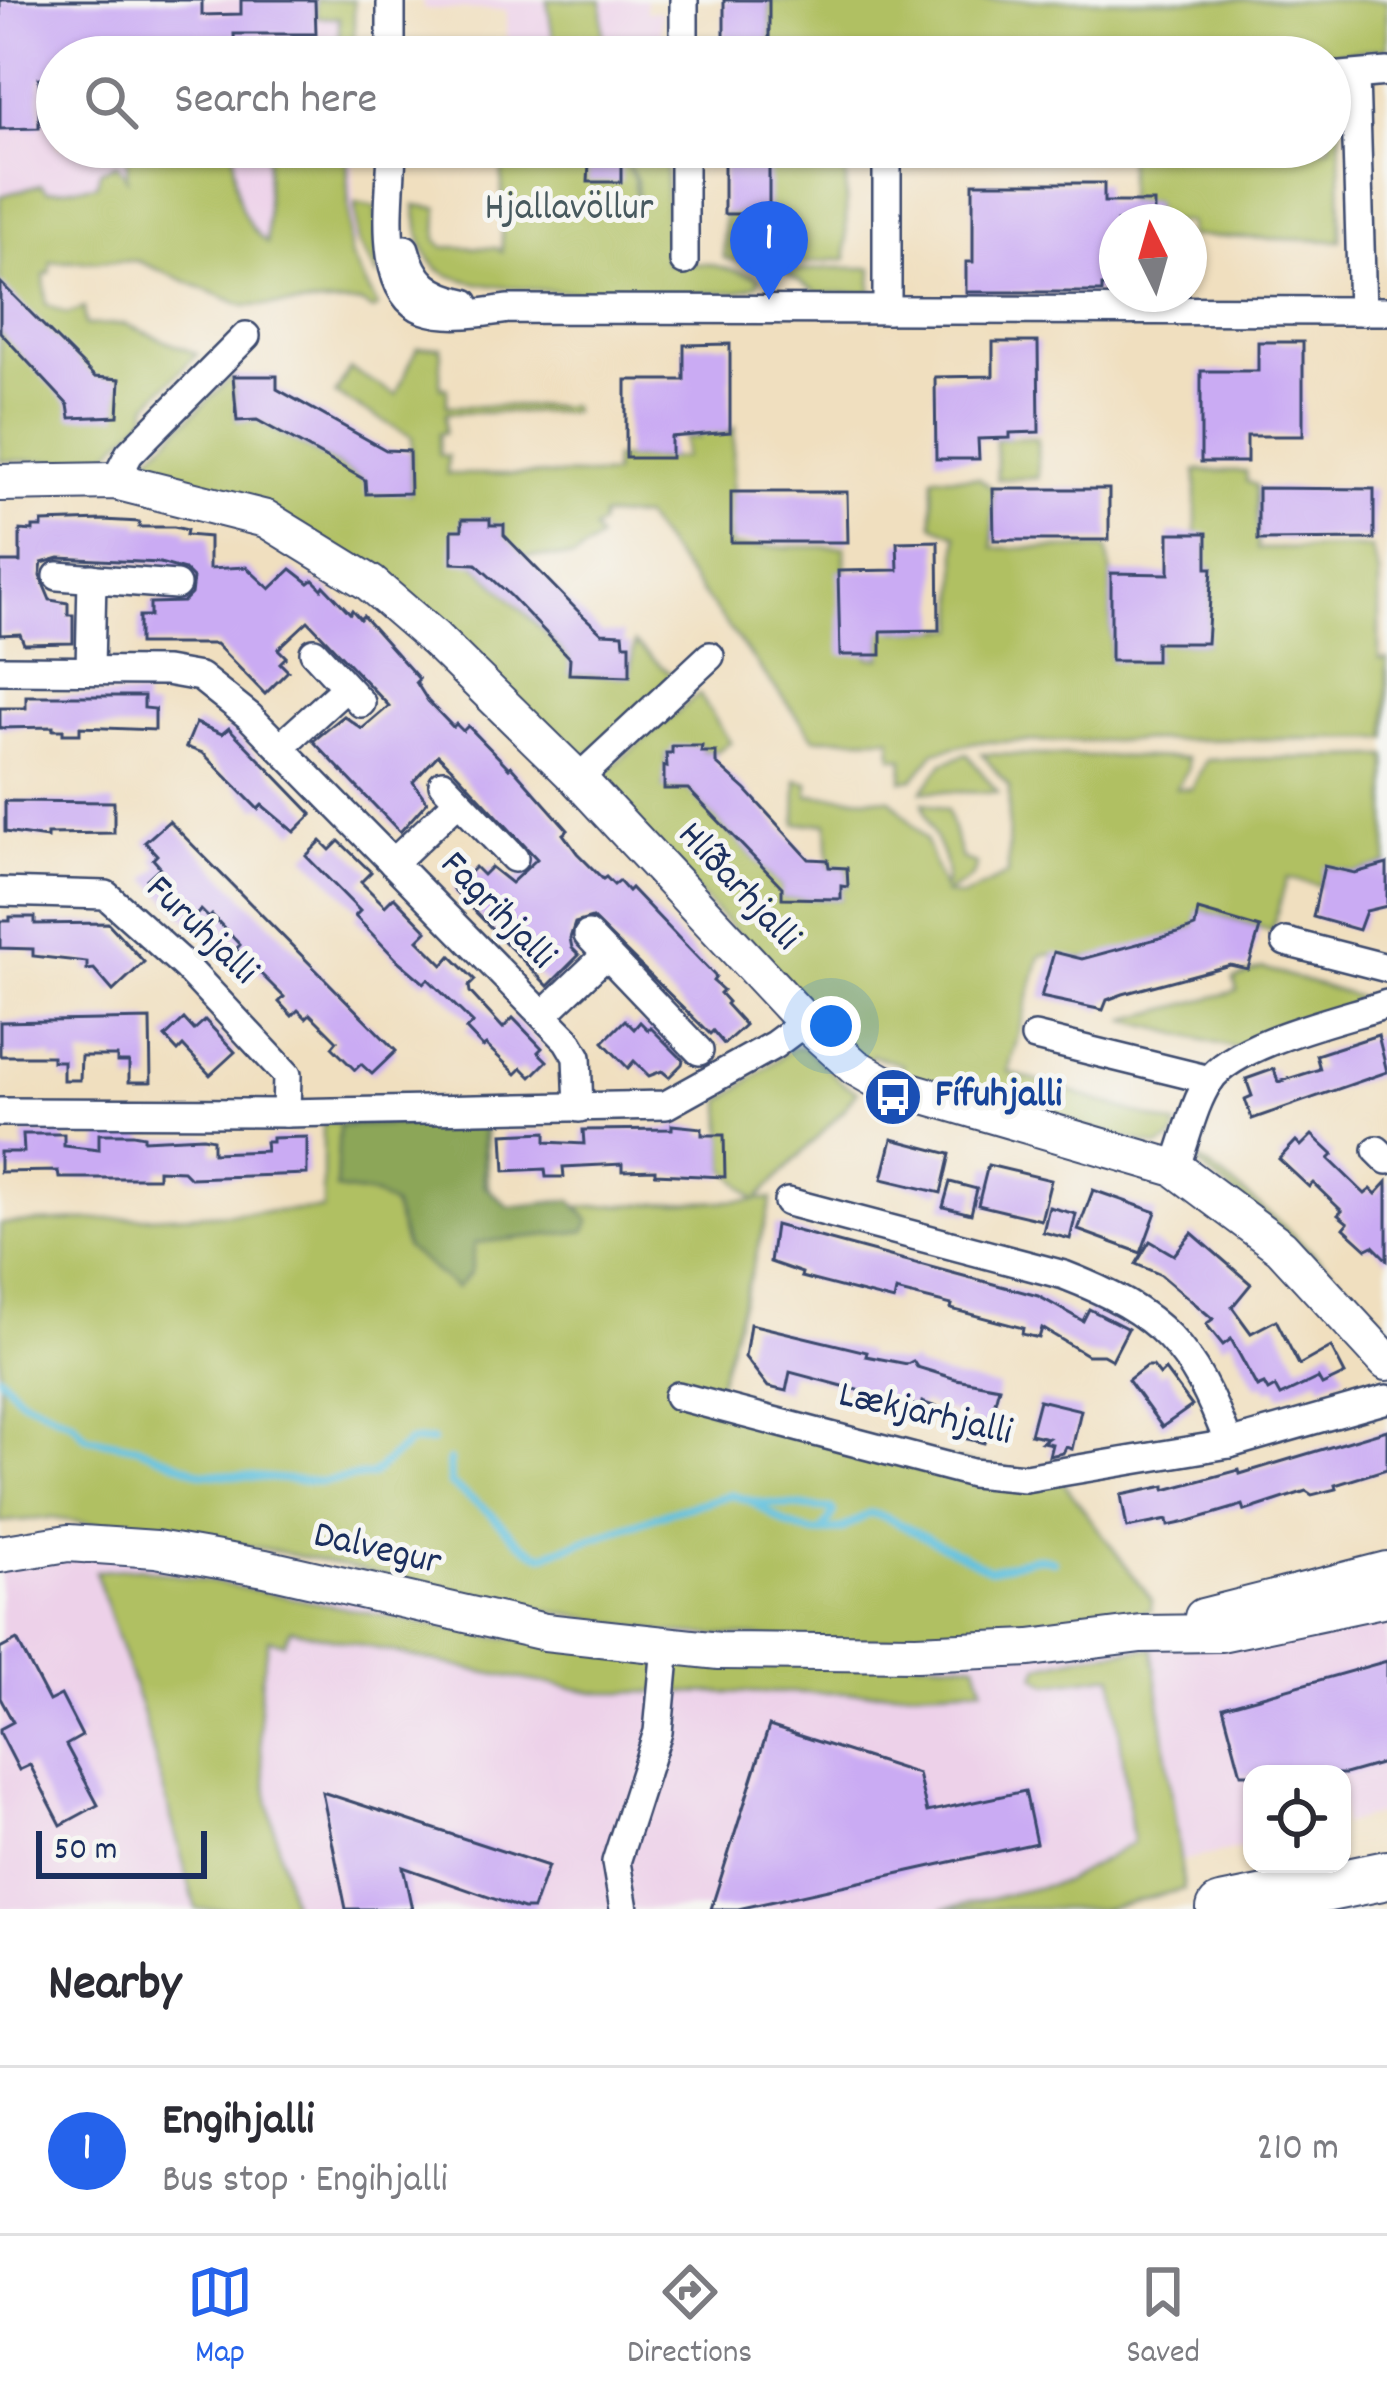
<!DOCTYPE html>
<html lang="en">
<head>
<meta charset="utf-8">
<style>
	:root { --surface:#fff; --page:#f2f2f3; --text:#2b2b33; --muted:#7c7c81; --line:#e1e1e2; --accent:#2563eb }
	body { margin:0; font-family:Dekko,sans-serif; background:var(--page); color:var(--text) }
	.controls { position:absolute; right:36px; bottom:36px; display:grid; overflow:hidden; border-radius:24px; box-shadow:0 3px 9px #0004 }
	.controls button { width:108px; height:108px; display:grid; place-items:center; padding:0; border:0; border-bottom:3px solid var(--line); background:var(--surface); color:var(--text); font:60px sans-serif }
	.compass { position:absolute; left:1099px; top:204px; width:108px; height:108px; border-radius:50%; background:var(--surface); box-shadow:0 3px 9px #0004; rotate:355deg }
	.scale { position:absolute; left:36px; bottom:30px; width:171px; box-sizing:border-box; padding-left:12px; border:6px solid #1b2f5e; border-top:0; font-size:33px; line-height:42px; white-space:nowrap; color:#1b2f5e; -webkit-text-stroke:9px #f6f6f2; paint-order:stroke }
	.you { position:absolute; left:831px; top:1026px; width:42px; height:42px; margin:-30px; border:9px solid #fff; border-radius:50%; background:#1a73e8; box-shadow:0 0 0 18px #1a73e833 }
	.badge { display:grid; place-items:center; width:78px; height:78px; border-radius:50%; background:var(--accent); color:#fff; font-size:39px; font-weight:700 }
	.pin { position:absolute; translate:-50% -99px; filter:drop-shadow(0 3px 6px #0008) }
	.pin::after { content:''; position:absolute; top:63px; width:42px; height:36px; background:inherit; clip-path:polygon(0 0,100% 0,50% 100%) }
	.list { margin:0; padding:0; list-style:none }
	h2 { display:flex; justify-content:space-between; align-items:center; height:156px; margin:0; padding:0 48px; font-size:51px }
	h2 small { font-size:39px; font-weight:400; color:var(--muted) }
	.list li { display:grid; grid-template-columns:78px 1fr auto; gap:36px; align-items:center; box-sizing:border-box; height:168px; padding:0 48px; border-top:3px solid var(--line) }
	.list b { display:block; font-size:45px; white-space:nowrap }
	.list p { margin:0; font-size:39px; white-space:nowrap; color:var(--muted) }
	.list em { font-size:39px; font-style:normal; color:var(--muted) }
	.icon { flex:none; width:66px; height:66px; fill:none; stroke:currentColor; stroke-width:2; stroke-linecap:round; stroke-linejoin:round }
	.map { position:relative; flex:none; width:1387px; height:1909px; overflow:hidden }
	.search { position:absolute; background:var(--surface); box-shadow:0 3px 9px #0004; left:36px; right:36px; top:36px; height:132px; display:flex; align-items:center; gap:30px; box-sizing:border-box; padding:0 42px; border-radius:66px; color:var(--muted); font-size:45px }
	.sheet { height:324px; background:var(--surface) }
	nav { display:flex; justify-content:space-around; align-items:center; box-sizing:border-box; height:168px; border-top:3px solid var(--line); background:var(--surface); font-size:33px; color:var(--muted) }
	nav a { display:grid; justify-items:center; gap:6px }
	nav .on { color:var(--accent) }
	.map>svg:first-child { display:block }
</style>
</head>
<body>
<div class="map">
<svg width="1387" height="1909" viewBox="0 0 1387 1909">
	<rect width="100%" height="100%" fill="#f6f6f2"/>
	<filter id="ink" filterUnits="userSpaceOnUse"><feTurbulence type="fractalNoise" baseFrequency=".00833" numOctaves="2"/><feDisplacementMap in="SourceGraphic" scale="24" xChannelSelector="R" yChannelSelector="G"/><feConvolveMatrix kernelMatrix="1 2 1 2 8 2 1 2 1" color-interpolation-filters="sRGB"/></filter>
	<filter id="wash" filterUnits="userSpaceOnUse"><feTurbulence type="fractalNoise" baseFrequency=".004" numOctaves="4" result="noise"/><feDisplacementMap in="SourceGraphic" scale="48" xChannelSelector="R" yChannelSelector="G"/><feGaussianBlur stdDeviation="2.7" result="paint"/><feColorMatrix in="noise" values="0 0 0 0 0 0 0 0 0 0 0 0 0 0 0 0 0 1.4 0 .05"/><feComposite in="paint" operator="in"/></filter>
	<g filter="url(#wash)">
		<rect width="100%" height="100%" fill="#f0dfbf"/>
		<g fill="#edd1e9">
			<path d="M0,0h349l2,57h-294v90h296l1,94 -4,14 12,23 -218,-40 -144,10z"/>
			<path d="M423,0h223v12l15,-1 1,46h-155l-1,-47 -83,-1z"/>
			<path d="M92,1540l449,87 488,16 358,-61v229l-45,14v-51h-90v72l-300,63h-952v-366z"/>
		</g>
		<g fill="#b0c062" stroke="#667860" stroke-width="3">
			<path d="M315,0h39v56l14,1h-29v-39l-23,-1z"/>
			<path d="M547,0h55l1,40 42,17h-89z"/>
			<path d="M769,0h618v48l-98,9h-520z"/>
			<path d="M1330,89l10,30 1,122 -152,-5v-14h-35v-20h-27l1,-55h202z"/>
			<path d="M127,147h107c0,37 2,72 33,96v-90l6,-6h50l5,4 5,-4h14l3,108 28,52 -5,3 -12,-7 -117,3 -106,-45 -87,1 -1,11 -6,1 2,30 21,10 17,-6 1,17 40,-1 72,30 -50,51v11l-46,44 -101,1v-265l41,-11 6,6 50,-6 3,-14 17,-7 10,15z"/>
			<path d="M769,147h77v112l-77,8 -45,-9v-44z"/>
			<path d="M628,149l19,1 1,8 18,1v104l42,1 46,11 6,4 -3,6 -20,7c-54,0 -271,9 -302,-26 -15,-16 -17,-40 -20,-61l23,3 -1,32 6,7 53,1 6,4v-98l119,2 13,23 3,35v-34l-14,-23z"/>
			<path d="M355,203l21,4 2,70 -21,-36z"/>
			<path d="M831,268h41l-1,25h-52l-35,-21z"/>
			<path d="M441,347l-1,41h7v18h125l1,6 -127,1 -1,20h-6v22l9,1 -1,18 166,1 1,-17h70l1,-21 14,1 1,-6h30l4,-4 -3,119h114v24l-7,1 31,86h12v-38l15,11 61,-2v-94l-24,-10v-48l3,-1 43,2 14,11v59h114l4,25v87l44,1 1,-36 13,18h37l6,-75h-5l-11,-35v-62h50l1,11 9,3 2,64 113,-1 8,26v85h8v79l-413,4 -39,10 -22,27 -11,2 1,-23 -11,-1 -1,-19h-77l-171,-221 -41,-1 -2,9 -7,5 6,9 -25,19 -52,-2 -18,-18 -1,-13h-13l-1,-6h-26l-1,11 13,34 95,94v16l59,2 6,-33 38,33 -89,82 -15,2 -177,-171 -240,-110 -2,-23 83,-80 4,44h20l108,60 45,13 2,-56 -77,-43 15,-25 46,26 21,-47z"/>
			<path d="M1037,438l1,40 -41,1 -1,-40z"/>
			<path d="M699,694l31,48 -14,10h-15l1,-5 -36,7 -2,34 24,1 94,98 1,11 57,1 1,-13h7l-1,-18 -18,-1 -2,-44 -31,1 1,-44 11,3v12l83,4 34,40 19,52c11,-35 -17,-55 -21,-89l24,8 15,49 14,5c1,17 -20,21 -30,30l16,3 46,-23 1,-87 -27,-33 205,4 1,11 -12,19 16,1 14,-29 181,-4v108l-32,9 -30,-7 -5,20 -33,-8 -15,53 -73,-21 -4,17c-34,13 -72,25 -107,31 -17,3 -30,-7 -48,-2l-32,116 169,54 -4,13 -15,8 -259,-69 4,-13 -31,-10 -6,9 -275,-280z"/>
			<path d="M967,754l31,39 -76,-2 21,-28z"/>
			<path d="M1263,968l105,32 -134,48 -109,-28 112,-29 -3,-12z"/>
			<path d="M794,1047h9l42,38 12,6 -17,23 -83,85h15l-61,211 352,72 89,118 -1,10 -80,17 -209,15 -196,-9 -148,-28 -252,-56 -215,-31 -51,4v-298l323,-15v-86l162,-5 4,92 266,-10 -30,-32 -3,-67z"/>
			<path d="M1200,1160c69,48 127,105 187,165v10l-75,-77 -113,-93z"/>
			<path d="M140,1568l354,69 482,26 7,24 -131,6 -258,-1 -122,-22 -181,-41 -7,14 -15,-4c-24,95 3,177 24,270h-97l-55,-201 -46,-137z"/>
			<path d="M1153,1648l31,241 -81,20h-161l121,-27 70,-39 -20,-168 -65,9 -12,-8 4,-10 46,-11z"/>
		</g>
		<path fill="#8ca658" stroke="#546a5b" stroke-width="3" d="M482,1121l2,64 25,22 62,-7 19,21 -5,10 -110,12 -4,29 -15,16 -50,-40 -13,-42 -18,-11 -39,-6 3,-63z"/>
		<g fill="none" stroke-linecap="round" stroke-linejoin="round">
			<g stroke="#5fc0de" stroke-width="8">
				<path d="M0,1376l20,22 53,24 13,15 51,10 65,26 118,9 52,-7 37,-33 23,-1"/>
				<path d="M449,1461l1,23c13,9 27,19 40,29 18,17 28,34 53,42l129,-44 59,-16 18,5 38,24 26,9 29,-4 28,-16 15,4 104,52c23,-1 42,-18 64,-8"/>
				<path d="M755,1502l75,7 4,4 -10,15"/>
			</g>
		</g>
		<g id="blocks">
			<g fill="#caabf3">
				<path d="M0,0h202v15l39,-1v-14h74l1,34h-82l1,23h-178v21h-18v50l-39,1z"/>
				<rect x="724" y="0" width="45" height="57"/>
				<rect x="724" y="147" width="45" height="67"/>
				<path d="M589,163h32v19h-33z"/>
				<path d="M973,183h131v19h50v20h-37v64h-15v6h-136v-30h7z"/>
				<path d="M0,282l95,95 25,2 -2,37 -48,2 -2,-13 -68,-73z"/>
				<path d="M993,342h45l1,90 -29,1v5l-32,1 1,20h-43l-1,-82 58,-1z"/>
				<path d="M1258,342h45v94h-56v26h-46v-91h57z"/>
				<path d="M730,344v88l-59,5v21h-45v-78h58v-35z"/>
				<path d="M233,376h44v13l109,61 23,1 1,42 -44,1 -1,-14 -28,-16 -80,-44 -20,1z"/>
				<path d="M1258,488l116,1v50l-116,1z"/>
				<path d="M993,489h116v51h-115z"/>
				<path d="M731,492h116l1,50h-117z"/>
				<path d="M462,519h28v6h14v10l73,75 25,23 21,1 1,10h6v32l-61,-2 1,-16 -59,-62 -35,-32 -24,-1v-33h10z"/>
				<path d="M103,520l36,2v5h35l13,3 -1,5 23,2v32l37,-2 24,22 21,-20 18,14 4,-3 9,9 2,-3 26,27 2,-3 8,9 3,-3 56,63 -3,3 12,19 25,26 3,-3 7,7 5,-5 41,42 2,-2 57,64 -5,4 14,19 26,26 3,-2 8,8 5,-4 9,10 3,-3 85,89 -3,4 10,9 -3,3 8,9 -2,2 19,21 -21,19 -11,-13 -3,3 -118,-116 -17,5 -5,15 2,10 7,7 -31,31 -95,-97 22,-22 8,8 8,-8 20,16 26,-24 -81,-87 -18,-17 -25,27 14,20 -27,30 -87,-91 31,-25 18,13 27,-23 -81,-85 -30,28 8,8 -6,6 8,8 -23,23 -49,-50h-77v-28h11v-13l33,-1 8,-8 2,-16 -8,-8 -25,-7 -101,-5 -17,5 -2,13 10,24 18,3v12h5v28l-49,1 -4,-10 -20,1v-73h20v-32l13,1v-4h9v-5z"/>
				<path d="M1169,533h38v35h5l-5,75h-51v18h-45v-88l58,1z"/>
				<path d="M938,541l1,89 -58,1v24h-41l-2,-84 60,-1 -1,-28z"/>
				<path d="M26,696h118v12l11,1v21l-75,-3v7h-17v-4h-10v-3l-53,1v-20h26z"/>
				<path d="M196,723l26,11 7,-6 83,86 -18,18 -32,-27 -4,4 -55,-56 -17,-6z"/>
				<path d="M672,746h30l-1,6h15v11l30,27 63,69 19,1 1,7 18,1 1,19 -7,-1v13l-59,-1v-11l-94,-98h-24v-23l3,1 -1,-14h6z"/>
				<path d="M5,801l109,1v31l-67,1v4l-42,-6z"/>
				<path d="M169,821l227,230 -24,23 -11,-10 -6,6 -23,-23 5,-6 -27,-27 -4,4 -8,-8 -6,6 -13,-14 5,-5 -48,-48 4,-4 -28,-30 -3,3 -8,-8 -12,12 -42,-43 13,-12 -7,-8 4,-4 -12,-13z"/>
				<path d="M321,841l9,9 9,-9 32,31 -10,10 24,24 9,-9 33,34 -9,9 25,25 8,-9 24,24 -6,6 1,6 33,36 10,-10 29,30 -4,4 9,9 -16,16 -9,-9 -6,6 -30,-29 -3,2 -17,-18 7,-6 -45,-44 -4,4 -27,-23 -42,-44 5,-5 -54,-55z"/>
				<path d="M1387,864v42l-21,5 -7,19 -46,-13 11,-51 31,7z"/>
				<path d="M1198,910l62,18 -12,41 -18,-4 -107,29 -16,6 -4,10 -62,-13 13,-45 28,7 96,-26 17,-6z"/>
				<path d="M10,917h25v7l73,-1 36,39 -31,29 -19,-22 -7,1v-8l-54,-6v-7l-33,-1v-27h10z"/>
				<path d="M150,1019l1,63h-22v-20h-12v-6h-36l-1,24h-17v-19h-11v-5h-52v-34z"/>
				<path d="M184,1019l10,11 11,-10 30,32 -25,23 -27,-29 -5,5 -13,-14z"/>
				<path d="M625,1020l9,9 6,-7 8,8 2,-3 33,33 -1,4 -13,13 -7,-6 -13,5 -15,-15 -6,7 -25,-26z"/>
				<path d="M1378,1035l9,37 -135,47 -7,-20 7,-3 -6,-17 28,-10 4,13 42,-13 -4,-14z"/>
				<path d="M672,1125l30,3v7h22l1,42 -70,-3v-4l-33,1v-7l-59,3 1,10h-18l-1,-8 -40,2 -2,-37 43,-2v10l38,2 -1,-14 89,-1z"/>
				<path d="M23,1134h41v12l35,4v-16h34l11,2v4l59,-3 10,2v14l53,-2 -1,-9h7v-4l35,-1v37l-117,4 -7,-7 -25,-1v8h-99l-1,-7 -58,1v-20h24z"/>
				<path d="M1312,1135l21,20 -4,4 36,35 6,-5 5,5 11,-12v78l-14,-14 -6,3 -23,-21 4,-5 -10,-8 4,-4 -29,-28 -4,4 -30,-28 17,-18 5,5z"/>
				<path d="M892,1139l58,15 -9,39 -59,-14z"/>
				<path d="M988,1165l63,15 -10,40 -63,-15z"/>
				<path d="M950,1182l27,7 -6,25 -28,-7z"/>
				<path d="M1093,1190l63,22 -15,41 -63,-23z"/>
				<path d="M1049,1207l27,7 -6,25 -27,-7z"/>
				<path d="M775,1225l263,71 45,25 6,-12 39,20 -16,31 -9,-5h-16l-45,-27 -3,10 -17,-4 1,-6 -72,-19 1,-4 -56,-14 -2,10 -93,-24 1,-4 -32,-11z"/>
				<path d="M1192,1233l59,51 -19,23 19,26 25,-13 23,45 32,-18 14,27 -23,11 -4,-7 -38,18 -5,-9 -7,4 -4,-7 -7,3 -26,-48 -8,6 -17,-21 7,-5 -52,-44 -25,-11 14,-23 24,14z"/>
				<path d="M750,1324l117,28 -1,4 41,8 6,-3 4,6 39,12 43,8 -15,56 -17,-4 6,-19 -51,-18 -1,5 -131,-35 -4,19 -18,-4 -23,-30z"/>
				<path d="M1146,1366h7l7,9 5,-5 27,36 -30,21 -34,-47z"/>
				<path d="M1039,1400l42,10 -9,39 -6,-2 -3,6 -14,3 3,-12 -10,-2 6,-4 -18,-4z"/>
				<path d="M1387,1430v39l-52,16 1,4 -24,6 -6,-4 -61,20 -2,-6 -57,17 -18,4 -1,-6 -40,8 -6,-33 44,-9v4l74,-20 1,4z"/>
				<path d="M17,1640l32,61 12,-6 21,41 -16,9 32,60 -37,20 -31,-60 -11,5 -19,-37v-4l13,-7 -13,-24v-49z"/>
				<path d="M1387,1661v101l-42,12h-104l-18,-67z"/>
				<path d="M769,1726l149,48 9,38 98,-21 11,52 -298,66h-27z"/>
				<path d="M322,1792l226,74 -15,43h-10l-120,-42 9,42h-66z"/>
			</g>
		</g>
	</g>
	<g filter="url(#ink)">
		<use href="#blocks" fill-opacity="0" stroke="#3b496d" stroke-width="3"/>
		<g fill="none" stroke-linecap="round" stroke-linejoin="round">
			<defs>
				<g id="street">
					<path d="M391,0v57"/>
					<path d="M684,0v57"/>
					<path d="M1355,76l7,235"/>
					<path d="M1330,77l57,-5"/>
					<path d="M392,147c0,44 -18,145 33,163 26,9 58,2 84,-1l878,2"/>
					<path d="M684,147v114"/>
					<path d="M887,151v159"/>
					<path d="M405,249c9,33 25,47 60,54"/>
					<path d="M115,481l14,-27 117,-118"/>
					<path d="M58,576l118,9"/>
					<path d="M314,652l47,51"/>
					<path d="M90,669l2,-91"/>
					<path d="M0,670l166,1 34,6 49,39 318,324 10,17 2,51"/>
					<path d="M280,747l64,-58"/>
					<path d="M578,779l132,-123"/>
					<path d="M443,784l71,74"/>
					<path d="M393,863l65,-62"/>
					<path d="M0,892l106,3 80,72 101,108 -1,38"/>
					<path d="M588,935l111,116"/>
					<path d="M1286,942l101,26"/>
					<path d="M543,1015l64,-61"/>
					<path d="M1035,1037l175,43"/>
					<path d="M0,1112l286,1 380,-8 108,-60 31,-23"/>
					<path d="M1377,1150l10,10"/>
					<path d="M1175,1168c11,-27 18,-63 34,-87 27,-39 133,-62 178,-77"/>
					<path d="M788,1202l276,73c98,38 128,71 165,169"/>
					<path d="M678,1396l294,77 53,5 204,-34 158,-45"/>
					<path d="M624,1909l-8,-47 42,-130 8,-86"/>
				</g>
				<g id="secondary">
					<path d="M0,483l115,-2 151,38 104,64 65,56 143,140 227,243 50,45 28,16 292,85 106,79 106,115"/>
					<path d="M0,1554l68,-11 88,6 109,19 280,64 174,19 197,2 114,-5 111,-14 80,-1 166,-35"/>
					<path d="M1203,1617l184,-47"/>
				</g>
				<path id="highway" d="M1221,1909l166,-34"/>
			</defs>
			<use href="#street" stroke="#3b496d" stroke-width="32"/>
			<use href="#secondary" stroke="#3b496d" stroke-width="40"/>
			<use href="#highway" stroke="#3b496d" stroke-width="52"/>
			<use href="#street" stroke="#fff" stroke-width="27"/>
			<use href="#secondary" stroke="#fff" stroke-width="36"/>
			<use href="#highway" stroke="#fff" stroke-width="48"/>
		</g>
	</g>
	<defs>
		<symbol id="bus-disc" viewBox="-11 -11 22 22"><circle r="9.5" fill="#1a4fb4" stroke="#f6f6f2"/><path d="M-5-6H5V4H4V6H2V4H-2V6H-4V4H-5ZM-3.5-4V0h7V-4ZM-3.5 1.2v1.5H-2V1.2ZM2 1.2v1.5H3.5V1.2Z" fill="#fff"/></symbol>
	</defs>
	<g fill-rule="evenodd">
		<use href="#bus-disc" x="860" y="1064" width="66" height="66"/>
	</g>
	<g text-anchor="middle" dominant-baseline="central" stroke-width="10" stroke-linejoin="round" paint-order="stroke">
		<g font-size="39" fill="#485a5f" stroke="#f6f6f2">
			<text x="569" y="210">Hjallavöllur</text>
		</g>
		<g font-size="39" fill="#1b2f5e" stroke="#f6f6f2">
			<text transform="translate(737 888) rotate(47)">Hlíðarhjalli</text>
			<text transform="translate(496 912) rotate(46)">Fagrihjalli</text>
			<text transform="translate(200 932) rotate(44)">Furuhjalli</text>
			<text transform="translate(925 1416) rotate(13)">Lækjarhjalli</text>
			<text transform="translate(377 1551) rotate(13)">Dalvegur</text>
		</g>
		<g font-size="39" font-weight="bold" fill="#164399" stroke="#f6f6f2" text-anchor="start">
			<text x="935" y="1097">Fífuhjalli</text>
		</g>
	</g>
</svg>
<div class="controls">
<button><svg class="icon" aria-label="locate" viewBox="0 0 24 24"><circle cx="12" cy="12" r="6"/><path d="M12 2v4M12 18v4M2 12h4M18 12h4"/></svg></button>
</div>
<svg class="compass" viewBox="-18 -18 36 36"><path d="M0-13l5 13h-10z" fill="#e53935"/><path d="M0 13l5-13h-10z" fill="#7c7c81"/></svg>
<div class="scale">50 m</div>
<div class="you"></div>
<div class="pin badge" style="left:769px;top:300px">1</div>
<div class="search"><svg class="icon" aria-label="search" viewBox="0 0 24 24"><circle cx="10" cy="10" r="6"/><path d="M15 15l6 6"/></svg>Search here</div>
</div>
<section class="sheet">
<h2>Nearby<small></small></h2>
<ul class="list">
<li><span class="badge">1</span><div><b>Engihjalli</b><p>Bus stop · Engihjalli</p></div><em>210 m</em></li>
</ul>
</section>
<nav>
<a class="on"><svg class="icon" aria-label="map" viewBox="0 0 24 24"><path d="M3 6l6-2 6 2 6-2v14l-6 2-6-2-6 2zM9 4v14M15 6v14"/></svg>Map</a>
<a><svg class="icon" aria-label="directions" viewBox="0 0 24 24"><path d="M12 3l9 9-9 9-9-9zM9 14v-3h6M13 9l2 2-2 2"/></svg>Directions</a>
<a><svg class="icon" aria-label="saved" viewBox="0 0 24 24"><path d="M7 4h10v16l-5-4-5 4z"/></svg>Saved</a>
</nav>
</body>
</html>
